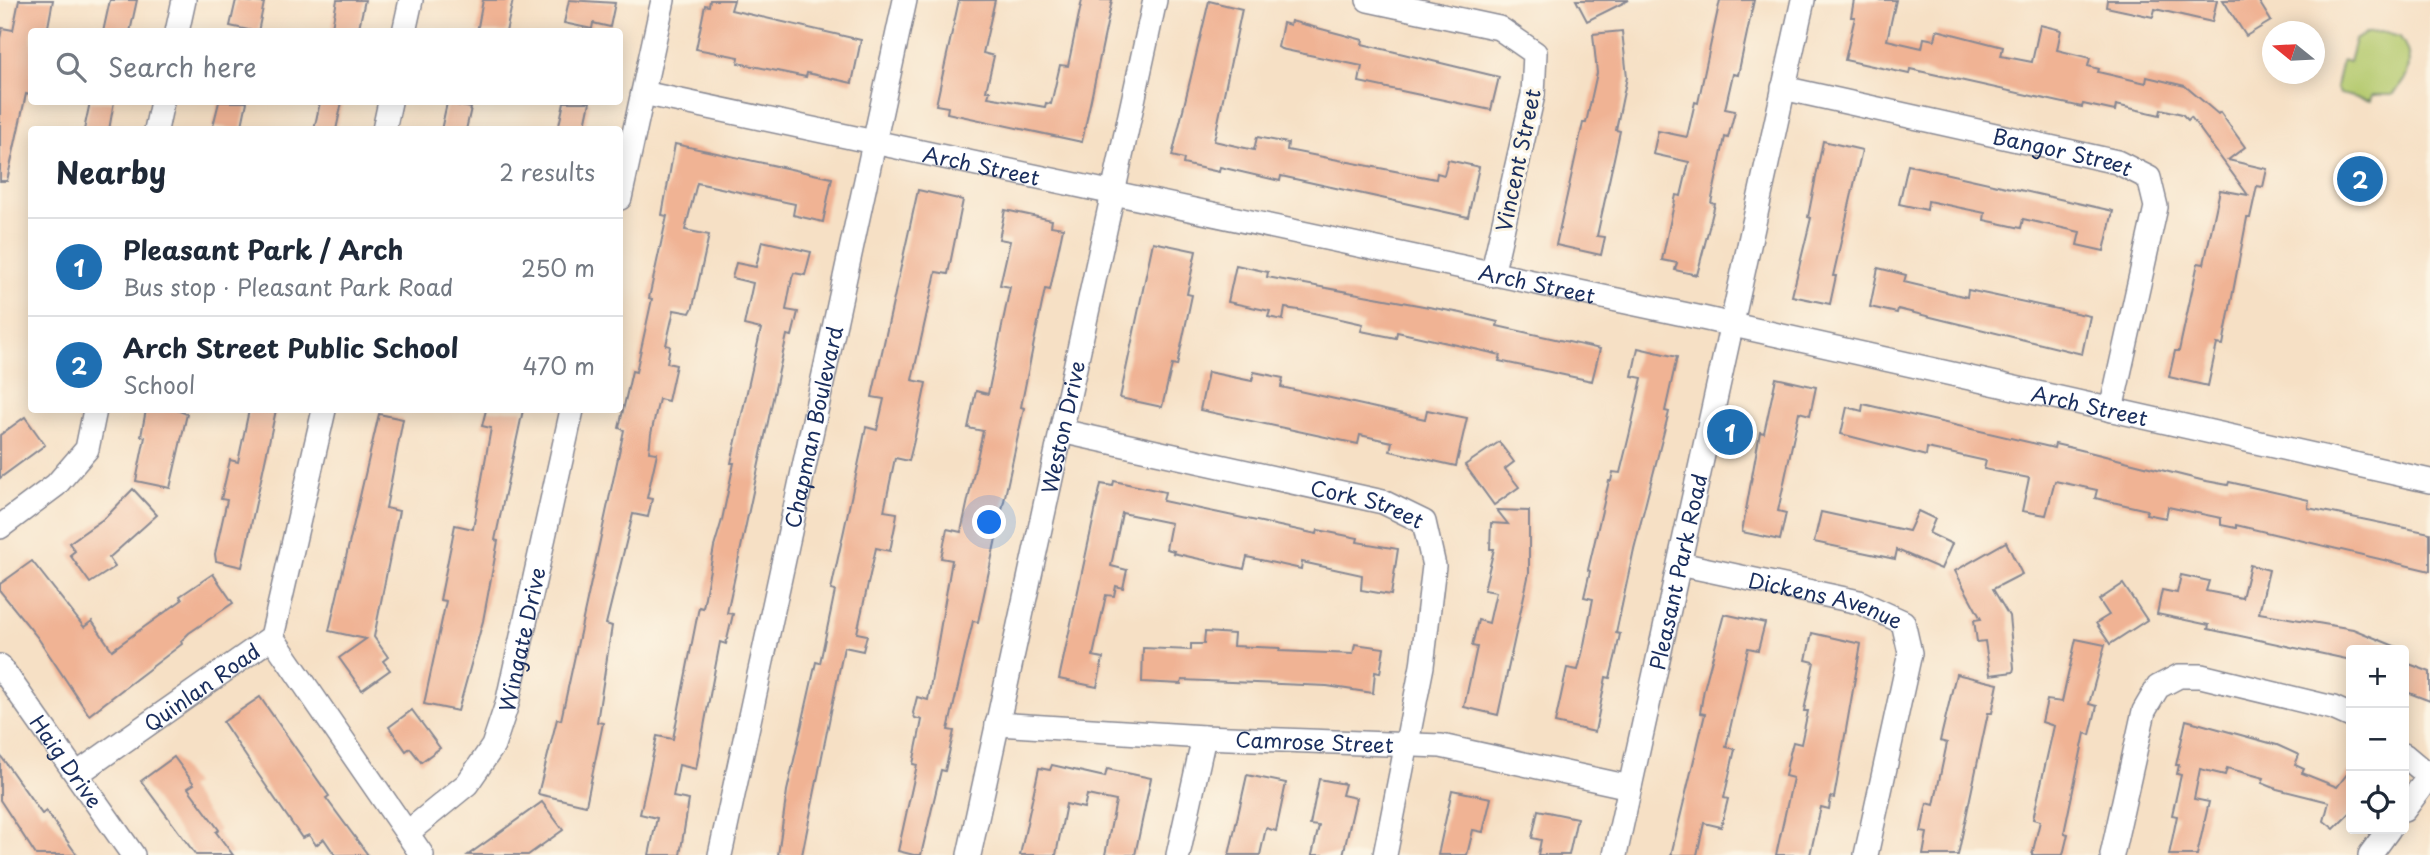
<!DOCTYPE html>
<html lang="en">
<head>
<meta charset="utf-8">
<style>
	:root { --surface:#fff; --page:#f2f2f3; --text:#1f2937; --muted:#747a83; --line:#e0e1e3; --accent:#1f6fb2 }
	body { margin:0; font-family:"Playpen Sans",sans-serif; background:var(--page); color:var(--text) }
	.controls { position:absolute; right:21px; bottom:21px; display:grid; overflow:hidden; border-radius:7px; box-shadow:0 4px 18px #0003 }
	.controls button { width:63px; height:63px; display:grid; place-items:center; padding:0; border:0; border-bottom:2px solid var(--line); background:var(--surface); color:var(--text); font:35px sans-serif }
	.compass { position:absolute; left:2262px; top:21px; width:63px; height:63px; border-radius:50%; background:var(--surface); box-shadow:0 4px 18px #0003; rotate:288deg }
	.you { position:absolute; left:990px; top:523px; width:24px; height:24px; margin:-18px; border:5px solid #fff; border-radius:50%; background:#1a73e8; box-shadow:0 0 0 10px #1a73e833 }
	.badge { display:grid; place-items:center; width:46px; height:46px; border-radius:50%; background:var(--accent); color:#fff; font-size:23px; font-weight:700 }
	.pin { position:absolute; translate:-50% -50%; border:4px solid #fff; box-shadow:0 2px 7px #0006 }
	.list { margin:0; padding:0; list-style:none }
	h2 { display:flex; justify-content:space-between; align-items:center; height:91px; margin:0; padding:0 28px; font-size:30px }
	h2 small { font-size:23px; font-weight:400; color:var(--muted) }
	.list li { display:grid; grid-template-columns:46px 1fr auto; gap:21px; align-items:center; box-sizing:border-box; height:98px; padding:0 28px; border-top:2px solid var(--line) }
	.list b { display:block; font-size:26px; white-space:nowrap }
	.list p { margin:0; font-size:23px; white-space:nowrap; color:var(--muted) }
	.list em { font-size:23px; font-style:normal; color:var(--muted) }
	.icon { flex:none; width:38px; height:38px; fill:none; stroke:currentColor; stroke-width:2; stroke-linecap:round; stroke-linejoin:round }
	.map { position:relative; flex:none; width:2430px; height:855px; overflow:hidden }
	.search { position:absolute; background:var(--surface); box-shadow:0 4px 18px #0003; left:28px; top:28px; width:595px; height:77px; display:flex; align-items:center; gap:18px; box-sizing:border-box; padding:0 24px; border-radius:7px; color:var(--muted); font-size:26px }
	.panel { position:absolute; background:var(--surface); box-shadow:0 4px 18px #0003; left:28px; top:126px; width:595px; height:287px; border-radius:7px }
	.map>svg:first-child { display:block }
</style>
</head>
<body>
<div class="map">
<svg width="2430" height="855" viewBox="0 0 2430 855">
	<rect width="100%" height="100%" fill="#fcf5e5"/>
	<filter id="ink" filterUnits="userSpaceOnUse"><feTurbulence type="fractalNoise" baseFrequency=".0143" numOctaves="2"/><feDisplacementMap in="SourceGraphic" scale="14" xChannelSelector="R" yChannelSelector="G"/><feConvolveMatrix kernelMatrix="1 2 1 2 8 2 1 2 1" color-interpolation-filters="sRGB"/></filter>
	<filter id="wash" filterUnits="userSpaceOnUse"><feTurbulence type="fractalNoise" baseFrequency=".00686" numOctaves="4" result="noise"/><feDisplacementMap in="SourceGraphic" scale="28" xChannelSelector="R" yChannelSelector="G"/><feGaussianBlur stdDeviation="1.57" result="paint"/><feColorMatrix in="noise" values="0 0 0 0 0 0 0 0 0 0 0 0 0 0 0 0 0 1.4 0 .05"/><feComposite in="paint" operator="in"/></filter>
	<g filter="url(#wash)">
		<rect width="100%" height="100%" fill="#f6e0c5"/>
		<path fill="#b5ca6f" stroke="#687c66" stroke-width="2" d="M2382,32l18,5c15,21 11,40 -8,58h-20l-2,6 -30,-7 -4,-7 6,-27 7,2 6,-22 11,-7z"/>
		<g id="blocks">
			<g fill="#f0b394">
				<path d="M19,0h34l-6,32h-15v54l-2,9 -4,-1 -19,87h-7v-142l2,-11 11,2z"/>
				<path d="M110,0h27l-7,32h-27z"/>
				<path d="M236,0l28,3 -6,29 -28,-6z"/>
				<path d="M337,0h28l-7,32h-27z"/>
				<path d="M483,0h30l-7,32h-29z"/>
				<path d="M569,0l46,3 -5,24 -17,-4 -1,6 -28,-6z"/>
				<path d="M710,0h24l-3,10 130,30 -9,43 -45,-10 -1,4 -68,-14 1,-6 -43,-8 9,-44 4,1z"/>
				<path d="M959,0h36l-12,53 11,3 -8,35h4l-2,6 57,10 1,-4 5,1 9,-39 8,1 14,-66h30l-30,142 -135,-29 1,-6 -12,-2z"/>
				<path d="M1576,0h53l-42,21z"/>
				<path d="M1720,0h34l-16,75 -5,-1 -8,35 10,2 -7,27 -3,-1 -14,66 4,1 -18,71 -22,-5 2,-7 -15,-3 14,-65 5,1 8,-34 -36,-8 5,-23 29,6 8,-35 3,1z"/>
				<path d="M1854,0h42l-9,40 35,8 2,-10 11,2 2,-10 66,17 -2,9 31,6 8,-37 21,5 -4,20 33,8 -2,8 11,3 -1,3 48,11 1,-6 38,9 33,28 2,-2 25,35 -17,13 39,9 -4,18 -6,-1 -7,32h-3l-24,127 -6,-1 -9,42 -39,-9 6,-26h4l19,-88 6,1 16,-74 28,5 -57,-78 -3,3 -6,-6 -21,-5 -1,6 -44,-10 -1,6 -32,-7 -1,3 -172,-38 -1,5 -64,-14 10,-43h-4z"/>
				<path d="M2107,0h110l-5,22 -57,-13 -2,8 -47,-10z"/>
				<path d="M2223,0h35l13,21 -25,15z"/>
				<path d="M1209,1l33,8 -28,132 40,9 3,-13 31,6 -1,7 149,29 1,-6 7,2 4,-15 31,7 -11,50 -187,-41 -1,5 -60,-14 -1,5 -36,-8 1,-5 -12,-3z"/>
				<path d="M1291,21l72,19 -1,4 137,33 -8,33 -132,-28 3,-16 -81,-17 -3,-2 5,-24 7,2z"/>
				<path d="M1622,31l5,46 -11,53 4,1 -23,105 8,1 -4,18 -45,-10 27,-122h3l11,-50 -4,-39z"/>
				<path d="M90,102h24l-5,28h-25z"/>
				<path d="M219,102h28l-6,28 -28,-4z"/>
				<path d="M320,102h22l-6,28h-22z"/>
				<path d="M564,102h26l-6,28h-26z"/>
				<path d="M447,103l24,5 -5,22h-25z"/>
				<path d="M1823,141l39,9 -29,126h3l-6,28 -38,-8 19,-78 -3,-1z"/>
				<path d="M675,144l157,34 -9,44 -30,-7 2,-11 -98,-21 -12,47 24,5 -16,72 -3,6 -16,-3 -8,35 4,1 -3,17 9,2 -8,36 -9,-2 -8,35 -2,18 8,1 -10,45 5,1 -4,18 -15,-3 -27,110 6,2 -15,96 6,1 -17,82 -48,-11 19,-75 4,1 63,-290 -5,-2 13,-57 4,1 16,-73 -3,-1 18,-82 -5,-1z"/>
				<path d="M1908,165l205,46 -9,40 -27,-6 3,-13 -57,-13 -2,9 -37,-8 1,-7 -57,-12 -1,9 -28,-6z"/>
				<path d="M918,190l45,10 -15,74 -12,-2 -24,108 14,3 -11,53 -6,25 -14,-3 -11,53 13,2 -1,8 -6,30 -14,-3 -19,85 10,2 -4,16 -19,-4 -42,208h-24l9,-64 29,-129 4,1 15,-72 -4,-1 30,-138 5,-25 11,3 7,-31 -12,-2z"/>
				<path d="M1005,210l47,10 -1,6 12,2 -13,62 -5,-1 -11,53 -13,65 3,1 -46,214 -5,-1 -25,109 6,1 -9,40 -4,-1 -20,85h-7l-16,-4 19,-86 -4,-1 9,-44 -7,-2 -2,-5 4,-16 11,3 24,-140 -11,-2 6,-29 14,3 22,-101 -15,-3 8,-37 12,3 22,-107 -10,-2 10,-44 -11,-2z"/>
				<path d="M762,241l49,11 -6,23 -11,-2 -2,5 -6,32 12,2 -6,24 -5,-1 -9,40 -51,238 6,1 -7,30 -6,-2 -24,127 -17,-4 -6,32 16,3 -9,55h-31l8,-37 -17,-4 11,-50 6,-28 16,3 26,-132 4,1 11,-61 8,-27 12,-57h-3l30,-134 -17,-4 9,-42 -21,-5 4,-15 20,4z"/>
				<path d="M1153,242l43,9 -9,43 5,1 -15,71 -5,-1 -10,42 -42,-9z"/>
				<path d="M1236,265l32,7 -1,5 194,36 37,9 -1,4 103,23 -8,32 -93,-20 2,-6 -44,-10 -60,-13 -1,6 -35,-7 2,-7 -58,-13 -20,-3 -2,12 -15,-3 2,-6 -42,-9z"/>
				<path d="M1878,268l28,7 -2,7 63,15 1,-7 122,26 -8,38 -184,-45 -1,4 -27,-6z"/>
				<path d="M1638,348l39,9 -12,54 4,1 -35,137 -18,84 4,1 -4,20 -6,24 -4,-1 -11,55 -40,-9 12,-55 11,2 5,-20 10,-51 -9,-2 6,-26 -2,-1 21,-89h2l2,-9 7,1 10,-41 12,-54 -10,-2z"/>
				<path d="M1208,372l44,9 2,-9 29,6 -2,9 144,32 2,-9 40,8 -11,48 -66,-15 2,-9 -32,-7 -2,9 -158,-34z"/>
				<path d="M1776,378l40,9 -6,28 -11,-3 -21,99 8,2 -6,27 -38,-8 18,-100 4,1z"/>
				<path d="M1863,404l191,44 1,-4 22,5 124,31 27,5 1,-3 80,18 -1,8 122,25v38l-194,-46v3l-15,-3v-7l-53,-11 -2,11 -20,-4 1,-4 -52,-12 2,-8 -42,-9 -9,34 -24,-4 7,-33 -45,-9 2,-8 -59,-13 -1,8 -85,-22 6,-27 15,4z"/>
				<path d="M146,410h31l10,4 -17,74 -34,-7 9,-44 -4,-1z"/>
				<path d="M249,410h27l-34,157 -26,-6 -1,-7 12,-54 -6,-1 9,-39 8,2z"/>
				<path d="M486,410h37l-28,130 3,1 -15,80 -25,90 -34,-7 22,-103 -6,-1 15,-75 18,4 18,-101 -9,-2z"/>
				<path d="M379,414l24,5 -17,89 13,3 -25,126 14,20 -5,4 7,9 -28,20 -23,-32 27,-19 -37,-8z"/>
				<path d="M25,417l20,28 -45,33v-43z"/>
				<path d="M1499,442l15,20 -9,7 14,18 -25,18 -29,-40z"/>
				<path d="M1114,481l51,11 -2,9 154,33 1,-4 40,8 -1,4 41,7 -7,46 -30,-5 1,-15 -60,-13 -1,7 -54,-12 -3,12 -71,-16 1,-2 -8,-2 5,-26 -49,-10 -11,53 16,4 -4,18 -7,-2 -2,10 -8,-1 -13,61 10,2 -6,29 -38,-8 42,-195 12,2z"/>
				<path d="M133,489l24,26 -48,43 6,9 -25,16 -20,-28 5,-4 -6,-8 37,-26z"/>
				<path d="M1497,510l32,1v62l-31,142 -34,-8 13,-60 -5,-1 6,-26 11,3 7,-31 -12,-2 10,-41h-4l1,-26 17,1z"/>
				<path d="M1918,511l17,8 -6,14 23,11 -11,25 -44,-19 -2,9 -81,-17 7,-30 88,19z"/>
				<path d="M2006,542l16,32 -29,15 16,27 5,52 -1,4 -23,3 -5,-34 -8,1 -3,-22 7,-1 -26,-48z"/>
				<path d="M32,561l52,66 8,-6 20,29 70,-50 -2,-4 33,-22 20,29 -44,30 -8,8 1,3 -93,71 -51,-77 -38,-47v-7z"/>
				<path d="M2250,565l19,5 -10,43 94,16 51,21h-53v10l-143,-31 1,-4 -52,-11 5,-24 15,3 4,-18 28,6 -3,10 36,7z"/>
				<path d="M2123,584l24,36 -37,24 -14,-21 13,-8 -10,-15z"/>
				<path d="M1724,614l41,9 -7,27 -10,-2 -22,99 9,2 -11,49 4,1 -7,28 -17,-4 -7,32h-26l34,-141 -5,-1 4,-24z"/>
				<path d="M1205,632l29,2 -1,12 47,2 -1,3 74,3 2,-10 29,4 -4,25 -5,-1 -2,21 -46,-7 -145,-6 -1,4 -39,-2 1,-34 48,2v-6h13z"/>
				<path d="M1812,633l49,11 -27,154 -3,-1 -2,12 -8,-2 -11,48h-34l17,-77 -8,-2 3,-15 5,-19 8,2 7,-33h-4l10,-49 -8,-2z"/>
				<path d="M2076,639l29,6 -16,59 8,2 -7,29 -5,-2 -21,100 4,1 -5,21h-31l8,-34 -7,-2 21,-93 -12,-4 5,-22 15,2z"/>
				<path d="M2404,662l26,10v29l-26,-10z"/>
				<path d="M1956,674l42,10 -6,29h-4l-30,142h-35l4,-22 -6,-1 6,-29 7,2 13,-62 -7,-2z"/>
				<path d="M260,697l69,99 -3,2 42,57h-33l-11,-16 -8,6 -7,-10 -7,3 -53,-77 -26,-39z"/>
				<path d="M412,710l28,38 -19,14 -11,-14 -4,3 -17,-24z"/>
				<path d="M2186,720l91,25 22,10 -4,10 9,4 -2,4 35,14 14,-18v43l-17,17 -10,-8 5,-19 -52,-13 -15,-6 2,-5 -37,-10 -2,7 -25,-6 -6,30 15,3 -12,53h-28l8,-39 -5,-1 9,-40 -4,-1 2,-9h-3z"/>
				<path d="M0,755l42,59 4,-3 31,44h-41l-36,-55z"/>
				<path d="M174,757l20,27 -6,4 31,42 -3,2 17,23h-37l-55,-74z"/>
				<path d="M1052,765l53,12 2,-8 44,9 -16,77h-30l11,-54 -29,-6 -3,13 -18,-4 -10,51h-36l19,-87 11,2z"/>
				<path d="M1247,775l39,8 -10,48 -10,-3 -6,27h-31z"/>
				<path d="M1319,779l26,5 -3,11 14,3 -13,57h-31l7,-29 -9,-1z"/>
				<path d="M1452,790l39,8 -8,34 -10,-2 -6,25h-29z"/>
				<path d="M542,802l21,28 -35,25h-60z"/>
				<path d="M1538,810l39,8 -8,37h-31l3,-15 -9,-2z"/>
			</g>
		</g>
	</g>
	<g filter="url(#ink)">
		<use href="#blocks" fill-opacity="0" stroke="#888892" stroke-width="2"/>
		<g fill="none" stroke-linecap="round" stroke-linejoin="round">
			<defs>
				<g id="minor">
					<path d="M1368,0l131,28 36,25 -2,42 -41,180"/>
					<path d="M177,32l7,-32"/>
					<path d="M404,32l7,-32"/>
					<path id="s1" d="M1783,88l334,74 32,16 7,29 -45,203"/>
					<path id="s2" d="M643,93l1059,225 728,163"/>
					<path d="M156,130l6,-28"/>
					<path d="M384,130l6,-28"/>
					<path d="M620,198l43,-198"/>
					<path id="s3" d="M1061,431l322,71 41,20 10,44 -12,100 -37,189"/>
					<path d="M0,527l56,-42 31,-36 8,-39"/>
					<path id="s4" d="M1680,564l179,38 44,20 7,31 -44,202"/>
					<path d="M272,637l150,218"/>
					<path id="s5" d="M0,666l133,189"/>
					<path id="s6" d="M997,724l207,13 237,9 189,41"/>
					<path d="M2404,755l25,21"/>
					<path id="s7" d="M77,774l195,-137 52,-227"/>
					<path d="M2404,810l26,-35"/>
					<path id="s8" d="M407,833l60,-49 26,-38 14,-42 65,-294"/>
					<path id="s9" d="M720,855l185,-855"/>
					<path id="s10" d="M969,855l186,-855"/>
					<path d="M1178,855l26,-118"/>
					<path id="s11" d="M1615,855l188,-855"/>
					<path d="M2112,855l32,-144 14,-24 21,-11h22l132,32 18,8"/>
					<path d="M2370,855l19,-26"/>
				</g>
			</defs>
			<use href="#minor" stroke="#888892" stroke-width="26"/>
			<use href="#minor" stroke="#fff" stroke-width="23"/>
		</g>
	</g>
	<g text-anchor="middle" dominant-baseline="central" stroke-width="6" stroke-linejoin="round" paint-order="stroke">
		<g font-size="21" fill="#1b2f5e" stroke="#fcf5e5">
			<text stroke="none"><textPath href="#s1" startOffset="287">Bangor Street</textPath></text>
			<text transform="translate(1517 160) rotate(-78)">Vincent Street</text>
			<text stroke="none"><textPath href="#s2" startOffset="346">Arch Street</textPath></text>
			<text stroke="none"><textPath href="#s2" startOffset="914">Arch Street</textPath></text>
			<text stroke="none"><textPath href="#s2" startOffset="1480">Arch Street</textPath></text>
			<text stroke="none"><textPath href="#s9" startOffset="438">Chapman Boulevard</textPath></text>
			<text stroke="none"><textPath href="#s10" startOffset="438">Weston Drive</textPath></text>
			<text stroke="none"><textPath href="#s3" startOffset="315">Cork Street</textPath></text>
			<text stroke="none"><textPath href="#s11" startOffset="290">Pleasant Park Road</textPath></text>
			<text stroke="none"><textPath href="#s4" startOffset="150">Dickens Avenue</textPath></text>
			<text stroke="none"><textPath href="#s8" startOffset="234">Wingate Drive</textPath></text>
			<text stroke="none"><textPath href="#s7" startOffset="152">Quinlan Road</textPath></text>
			<text stroke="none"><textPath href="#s6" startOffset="318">Camrose Street</textPath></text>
			<text stroke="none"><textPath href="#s5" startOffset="116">Haig Drive</textPath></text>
		</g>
	</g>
</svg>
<div class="controls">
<button>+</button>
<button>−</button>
<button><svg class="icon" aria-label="locate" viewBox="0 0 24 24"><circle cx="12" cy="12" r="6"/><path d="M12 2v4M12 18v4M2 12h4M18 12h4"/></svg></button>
</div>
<svg class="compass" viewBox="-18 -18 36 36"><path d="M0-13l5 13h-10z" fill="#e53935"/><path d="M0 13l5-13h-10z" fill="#747a83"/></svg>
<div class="you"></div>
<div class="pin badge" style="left:1730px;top:432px">1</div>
<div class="pin badge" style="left:2360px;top:179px">2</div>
<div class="search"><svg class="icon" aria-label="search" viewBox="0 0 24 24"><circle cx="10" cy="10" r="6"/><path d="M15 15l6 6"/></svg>Search here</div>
<section class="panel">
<h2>Nearby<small>2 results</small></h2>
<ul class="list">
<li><span class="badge">1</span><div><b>Pleasant Park / Arch</b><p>Bus stop · Pleasant Park Road</p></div><em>250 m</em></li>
<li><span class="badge">2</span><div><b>Arch Street Public School</b><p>School</p></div><em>470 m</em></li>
</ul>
</section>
</div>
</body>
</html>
